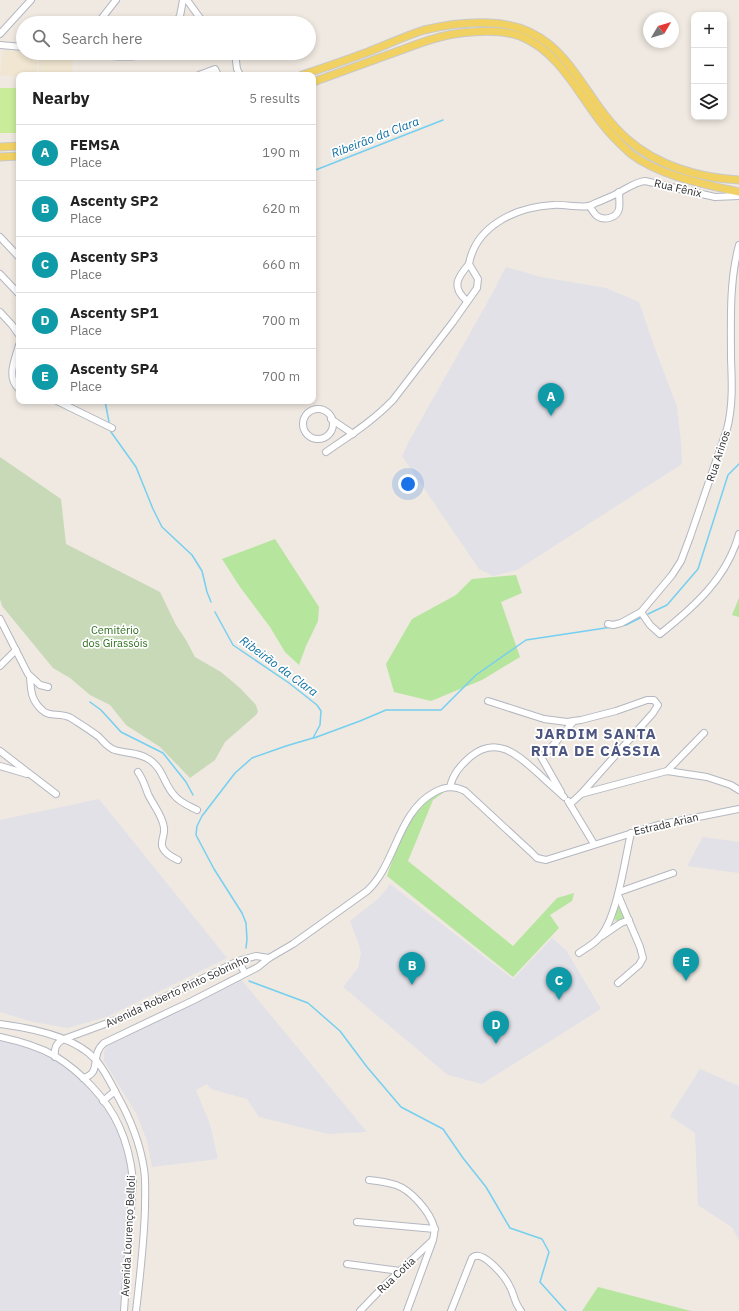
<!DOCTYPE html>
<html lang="en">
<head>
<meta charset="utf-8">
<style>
	:root { --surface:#fff; --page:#f2f2f2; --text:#222; --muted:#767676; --line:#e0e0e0; --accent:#b45309 }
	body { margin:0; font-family:"IBM Plex Sans",sans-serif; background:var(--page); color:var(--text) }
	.controls { position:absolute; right:12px; top:12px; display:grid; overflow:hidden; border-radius:8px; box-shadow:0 2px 6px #0003 }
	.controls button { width:36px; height:36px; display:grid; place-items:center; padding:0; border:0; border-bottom:1px solid var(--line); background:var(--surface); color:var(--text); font:20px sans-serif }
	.compass { position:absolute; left:643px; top:12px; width:36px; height:36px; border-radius:50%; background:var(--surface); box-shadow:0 2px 6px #0003; rotate:52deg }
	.you { position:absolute; left:408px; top:484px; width:14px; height:14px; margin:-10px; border:3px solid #fff; border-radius:50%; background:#1a73e8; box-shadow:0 0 0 6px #1a73e833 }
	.badge { display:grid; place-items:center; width:26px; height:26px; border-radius:50%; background:var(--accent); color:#fff; font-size:13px; font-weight:700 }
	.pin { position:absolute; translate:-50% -33px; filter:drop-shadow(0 1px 2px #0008) }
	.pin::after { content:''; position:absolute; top:21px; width:14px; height:12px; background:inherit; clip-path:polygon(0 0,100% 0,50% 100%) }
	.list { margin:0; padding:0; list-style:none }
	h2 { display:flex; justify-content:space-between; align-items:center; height:52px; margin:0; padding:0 16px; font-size:17px }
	h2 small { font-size:13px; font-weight:400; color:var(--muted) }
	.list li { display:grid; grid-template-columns:26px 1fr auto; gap:12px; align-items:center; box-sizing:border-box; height:56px; padding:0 16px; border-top:1px solid var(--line) }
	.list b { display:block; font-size:15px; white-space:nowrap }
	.list p { margin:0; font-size:13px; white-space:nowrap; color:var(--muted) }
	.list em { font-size:13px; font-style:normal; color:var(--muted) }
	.icon { flex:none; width:22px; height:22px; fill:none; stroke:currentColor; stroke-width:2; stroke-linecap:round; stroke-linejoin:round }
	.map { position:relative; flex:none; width:739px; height:1311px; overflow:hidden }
	.search { position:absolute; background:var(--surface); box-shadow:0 2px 6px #0003; left:16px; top:16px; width:300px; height:44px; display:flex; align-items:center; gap:10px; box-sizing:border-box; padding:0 14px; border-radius:22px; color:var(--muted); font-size:15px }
	.panel { position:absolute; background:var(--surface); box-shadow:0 2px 6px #0003; left:16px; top:72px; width:300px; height:332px; border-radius:8px }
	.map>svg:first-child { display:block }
</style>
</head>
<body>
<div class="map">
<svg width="739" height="1311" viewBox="0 0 739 1311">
	<rect width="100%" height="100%" fill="#efe9e1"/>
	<g fill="#e3e1e8">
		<path d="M506,267l35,10 65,11 33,14 15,44 23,61 4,36 1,21 -165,106 -24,6 -14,-7 -77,-113 7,-15 77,-136z"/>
		<path d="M99,799l128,159 -118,58 -41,12 -35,-6 -33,-10v-192z"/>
		<path d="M703,837l36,5v31l-52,-7z"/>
		<path d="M390,884l123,95 39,-41 14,12 35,59 -119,75 -34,-9 -105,-88 15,-19 3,-15 -2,-8 -9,-24 29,-23z"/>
		<path d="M241,979l126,153 -39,2 -69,-17 -12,-18 -36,-10 -4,-5 -11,6 14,34 8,35 -66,8 -5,-26 -11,-28 -32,-52v-9l5,-10z"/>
		<path d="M0,1040l13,1 33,13 29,19 25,26 16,28 9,24 4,23v25l-9,112h-120z"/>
		<path d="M700,1069l39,17v155l-6,-13 -35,-23 -3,-72 -25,-17z"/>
	</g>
	<g fill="#f0e6d1">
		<path d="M3,50l20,2v1h14v22h-18v2l-19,-2z"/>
		<path d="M40,54l32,1 1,2 -1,18h-34z"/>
	</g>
	<g fill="#b6e59e">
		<path d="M275,539l44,68 -1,14 -12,25 -7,19 -14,-13 -15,-25 -30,-40 -18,-28z"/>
		<path d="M516,575l6,18 -21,9 19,55 -38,23 -51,21 -37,-9 -8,-28 26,-45 44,-24 16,-16z"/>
		<path d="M739,598v19l-7,-2z"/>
		<path d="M444,790h3l-14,10 -25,61 105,85 44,-48 17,-5 -2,8 -22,14 9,13 -46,49 -126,-101c9,-25 19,-56 38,-75 5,-5 13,-8 19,-11z"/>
		<path d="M620,905l5,14 -10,2v-2l2,-12z"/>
		<path d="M598,1287l93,24h-109z"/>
	</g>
	<path fill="#c8d9b8" d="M0,457l61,42 5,45 94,48 16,33 10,15 9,17 26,15 19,16 16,17 2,7 -2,3 -31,27 -10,18 -25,18 -30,-31 -34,-22 -16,-20 -20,-10 -20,-17 -17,-10 -51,-62 -2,-7z"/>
	<path fill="#c9ec9a" d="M0,88h17l-1,45h-16z"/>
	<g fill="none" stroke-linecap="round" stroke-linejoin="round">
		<g stroke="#75cff0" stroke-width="1.5">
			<path d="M313,171l130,-51"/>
			<path d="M105,401l4,21"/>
			<path d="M111,432l25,35 17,42 9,18 30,28 10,16 5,21 4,10"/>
			<path d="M215,612l18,33 56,38 28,22 4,6 -1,14 -7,13 -27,8 -34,12 -17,15 -33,43 -5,10 -1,9 18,34 28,44 4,10 1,16 -1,9"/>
			<path d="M648,614l19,-9 31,-36 30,-94 11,-11"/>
			<path d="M619,626l7,-1 14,-7"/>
			<path d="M90,702l11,8 20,22 42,21 23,29 7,13"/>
			<path d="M314,738l46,-17 26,-11h55l35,-35 50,-35 86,-13"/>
			<path d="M249,981l59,22 32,28 27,36 34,40 42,22 20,29 23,29 24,41 32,11 7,13 -9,30 26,29"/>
		</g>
		<defs>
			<g id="minor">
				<path d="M187,0l13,18 6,5"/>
				<path d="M98,23l18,-23"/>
				<path d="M175,23l5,-7 3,-16"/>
				<path d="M0,34l31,-34"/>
				<path d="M0,45l23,2"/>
				<path d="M84,53c17,2 48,7 64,0"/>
				<path d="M235,53l2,16 3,6"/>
				<path d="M199,75l16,-6 3,6"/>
				<path d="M589,206c3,3 5,8 8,10 7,5 20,2 22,-7 1,-5 0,-11 0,-17"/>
				<path d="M0,237l19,20"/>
				<path d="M469,264c7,-39 48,-57 84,-59 10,-1 27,3 36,1 3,-1 6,-3 9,-4 7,-3 15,-6 22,-10 9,-5 16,-10 25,-11l70,16 24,-1"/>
				<path d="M0,274l19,20"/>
				<path d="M467,301c-16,-14 -10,-23 2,-37"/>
				<path d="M0,312l12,13 7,10"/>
				<path d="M19,345c-4,15 -13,32 0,44"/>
				<path d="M57,401l55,27"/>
				<circle cx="318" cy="424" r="15"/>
				<path d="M331,419l22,15"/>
				<path d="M326,452c23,-16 47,-31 67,-52l60,-78 24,-34 1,-9 -9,-15"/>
				<path d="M641,612l9,13 10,9c34,-27 67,-56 79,-100"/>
				<path d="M0,619l28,55 12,11 8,2"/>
				<path d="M608,624l5,1 8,-2 20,-11 31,-37 9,-14 9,-24 37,-108c6,-23 5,-47 4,-70 0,-38 -2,-77 8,-114"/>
				<path d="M0,666l16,-16"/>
				<path d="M30,677c1,14 1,23 12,33 8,8 18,2 29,8 9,6 19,12 28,19 5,5 9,11 16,13 12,4 24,2 35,10 13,9 14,24 24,35 5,7 15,11 23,15"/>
				<path d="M488,701l56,18 23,3 14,-2 35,-9 31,-11h7l4,5 -5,8 -72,81"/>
				<path d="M0,751l56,43"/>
				<path d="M548,751l26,-30"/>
				<path d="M540,755l21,37"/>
				<path d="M0,766l27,8"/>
				<path d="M667,771l37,-38"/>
				<path d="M138,772c5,7 7,14 10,22 5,11 15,22 16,34 1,6 -3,12 -2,18 2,7 10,11 16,14"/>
				<path d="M450,787c3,-13 10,-21 20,-30 27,-23 49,-1 69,17 8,8 17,15 25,23"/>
				<path d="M568,801l26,43"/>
				<path d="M570,804l11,-10 86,-23 40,6 24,8 8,5"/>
				<path d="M619,892l54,-19"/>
				<path d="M602,936l19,-13 8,-3"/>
				<path d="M579,953c7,-5 15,-9 20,-15 18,-18 26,-80 32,-105"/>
				<path d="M238,961l7,12"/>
				<path d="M618,983l21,-18 4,-7 -3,-11 -22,-52"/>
				<path d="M0,1024c30,4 74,12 95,35 9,10 16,24 22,36 13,23 23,48 27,74 2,13 1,26 1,39 -1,35 -5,69 -9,103"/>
				<path d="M0,1037c19,4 39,10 55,19 26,16 52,43 64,70 8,17 12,35 14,54l-9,131"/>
				<path d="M55,1057c-1,-9 1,-14 9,-18l60,-22 114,-56 18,-5 13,2"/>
				<path d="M83,1078c20,-5 6,-22 21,-35l88,-42 66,-34 11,-9 24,-14 74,-53c29,-26 30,-79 68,-99 11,-6 19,-6 30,-1l66,61 6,6 9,2 112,-35 81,-16"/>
				<path d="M103,1101l12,-10"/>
				<path d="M369,1180c9,1 18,2 27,5 15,5 34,27 38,42 1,4 0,9 -1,13l-26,71"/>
				<path d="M357,1222l78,7"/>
				<path d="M347,1264l53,7"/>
				<path d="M360,1311l26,-27 46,-43"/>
				<path d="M451,1311l21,-53c10,-10 33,19 37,27 6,10 4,16 12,26"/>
			</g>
			<g id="major">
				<path d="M302,75c22,-7 44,-15 66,-23 18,-7 37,-16 56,-22 21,-5 45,-8 66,-7 79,3 88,73 137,116 30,27 73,39 112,41"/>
				<path d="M313,82c27,-10 53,-19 80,-29 20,-7 40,-16 61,-19 20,-3 46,-5 66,2 37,14 57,55 80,85 9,12 20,23 31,33 29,22 73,30 108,38"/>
				<path d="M0,147l19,-1"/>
				<path d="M0,157l19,-1"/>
			</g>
		</defs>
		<use href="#minor" stroke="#b4b7c1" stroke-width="8"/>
		<use href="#major" stroke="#c9c9c9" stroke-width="9"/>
		<use href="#minor" stroke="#fff" stroke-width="6"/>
		<use href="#major" stroke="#f2d163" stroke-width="7"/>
	</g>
	<g text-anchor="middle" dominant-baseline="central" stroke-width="3.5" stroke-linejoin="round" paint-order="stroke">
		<g font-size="11" fill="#2e2e2e" stroke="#fff">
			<text transform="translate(678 188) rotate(13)">Rua Fênix</text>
			<text transform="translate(718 456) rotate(-72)">Rua Arinos</text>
			<text transform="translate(666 824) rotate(-13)">Estrada Arian</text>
			<text transform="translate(177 991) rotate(-25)">Avenida Roberto Pinto Sobrinho</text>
			<text transform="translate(128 1236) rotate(-87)">Avenida Lourenço Belloli</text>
			<text transform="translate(396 1275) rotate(-43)">Rua Cotia</text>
		</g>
		<g font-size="11" fill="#2c6e1b" stroke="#fff">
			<text x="115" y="630">Cemitério<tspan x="115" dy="13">dos Girassóis</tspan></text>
		</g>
		<g font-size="12" font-style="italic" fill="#0d6fa3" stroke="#fff">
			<text transform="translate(375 137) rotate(-21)">Ribeirão da Clara</text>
			<text transform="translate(279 666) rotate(36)">Ribeirão da Clara</text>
		</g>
		<g font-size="15" font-weight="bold" letter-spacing="1" fill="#4d5680" stroke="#fff">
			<text x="596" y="733">JARDIM SANTA<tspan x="596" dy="17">RITA DE CÁSSIA</tspan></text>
		</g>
	</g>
</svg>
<div class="controls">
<button>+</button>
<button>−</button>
<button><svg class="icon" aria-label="layers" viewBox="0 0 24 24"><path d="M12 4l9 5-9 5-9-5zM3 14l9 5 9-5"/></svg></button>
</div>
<svg class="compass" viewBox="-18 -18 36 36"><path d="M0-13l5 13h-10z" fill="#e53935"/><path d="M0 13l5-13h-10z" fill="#767676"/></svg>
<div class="you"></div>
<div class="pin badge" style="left:551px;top:416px;background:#0f9aa8">A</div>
<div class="pin badge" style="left:412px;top:985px;background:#0f9aa8">B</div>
<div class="pin badge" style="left:559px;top:1000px;background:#0f9aa8">C</div>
<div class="pin badge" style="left:496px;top:1044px;background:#0f9aa8">D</div>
<div class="pin badge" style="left:686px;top:981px;background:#0f9aa8">E</div>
<div class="search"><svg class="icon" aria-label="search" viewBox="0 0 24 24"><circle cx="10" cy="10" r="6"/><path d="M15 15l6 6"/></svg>Search here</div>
<section class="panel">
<h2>Nearby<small>5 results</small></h2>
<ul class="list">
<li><span class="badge" style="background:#0f9aa8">A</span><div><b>FEMSA</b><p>Place</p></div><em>190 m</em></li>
<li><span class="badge" style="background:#0f9aa8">B</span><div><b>Ascenty SP2</b><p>Place</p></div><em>620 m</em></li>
<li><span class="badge" style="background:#0f9aa8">C</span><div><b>Ascenty SP3</b><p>Place</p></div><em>660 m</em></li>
<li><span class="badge" style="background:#0f9aa8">D</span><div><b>Ascenty SP1</b><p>Place</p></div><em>700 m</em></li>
<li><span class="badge" style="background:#0f9aa8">E</span><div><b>Ascenty SP4</b><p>Place</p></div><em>700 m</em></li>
</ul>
</section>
</div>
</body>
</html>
